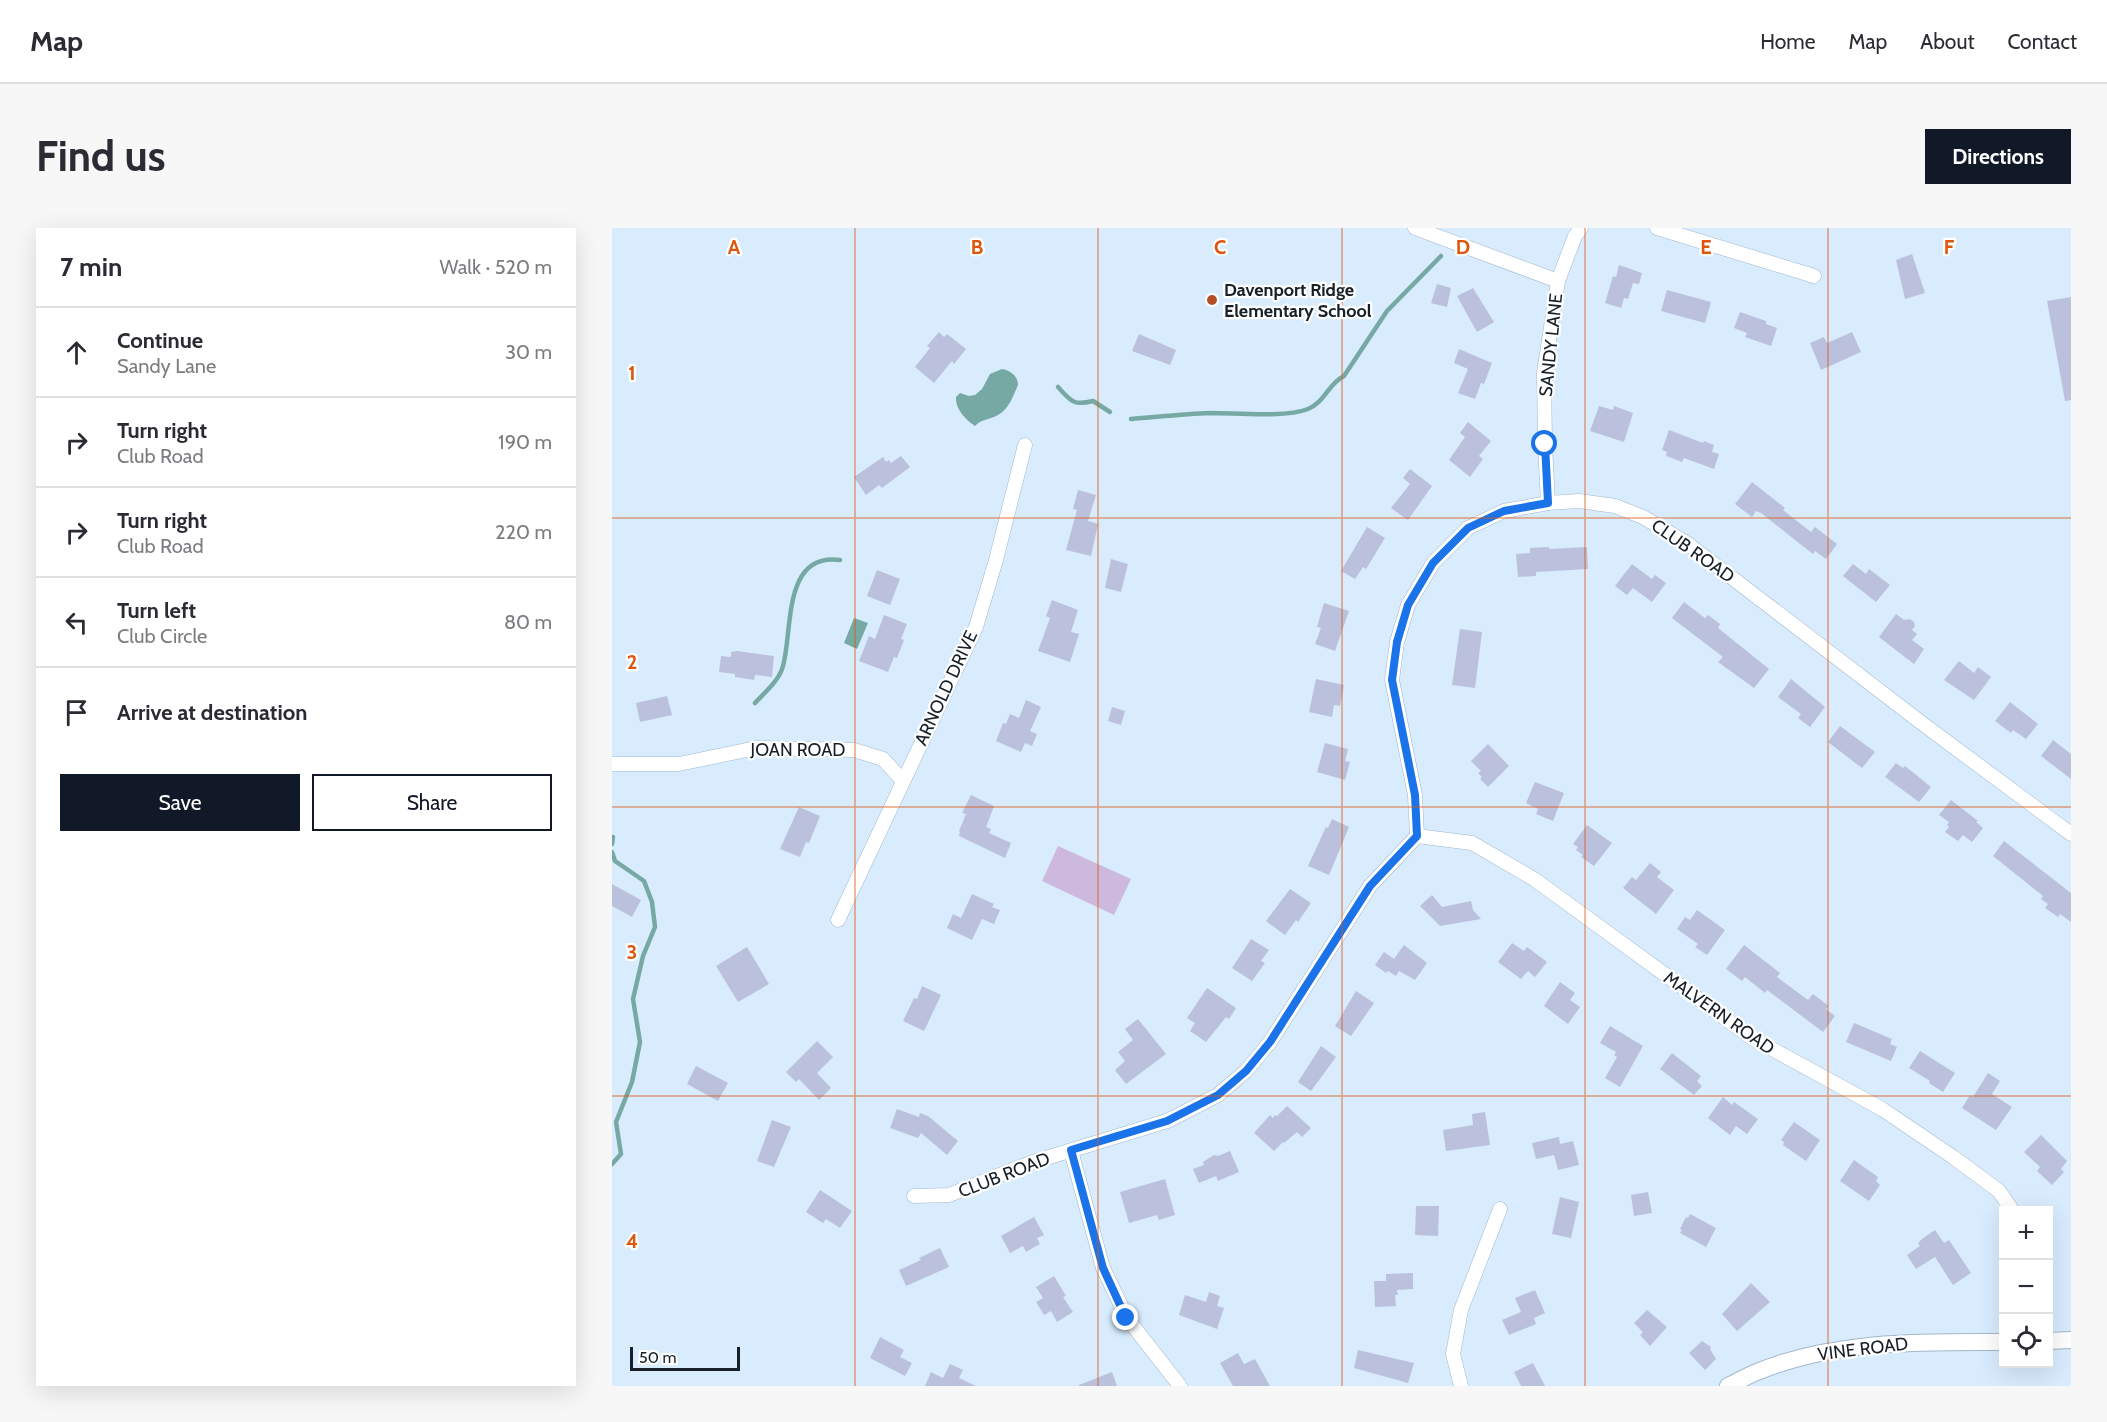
<!DOCTYPE html>
<html lang="en">
<head>
<meta charset="utf-8">
<style>
	:root { --surface:#fff; --page:#f7f7f7; --text:#2b2b33; --muted:#7c7c81; --line:#e1e1e2; --accent:#111827 }
	body { margin:0; font-family:Cabin,sans-serif; background:var(--page); color:var(--text) }
	.controls { position:absolute; right:18px; bottom:18px; display:grid; overflow:hidden; border-radius:0px; box-shadow:0 6px 24px #0002 }
	.controls button { width:54px; height:54px; display:grid; place-items:center; padding:0; border:0; border-bottom:2px solid var(--line); background:var(--surface); color:var(--text); font:30px sans-serif }
	.scale { position:absolute; left:18px; bottom:15px; width:110px; box-sizing:border-box; padding-left:6px; border:3px solid #172028; border-top:0; font-size:16px; line-height:21px; white-space:nowrap; color:#172028; -webkit-text-stroke:4px #fff; paint-order:stroke }
	.stop { position:absolute; width:18px; height:18px; margin:-14px; border:4px solid #1a73e8; border-radius:50%; background:#fff }
	.stop.end { background:#1a73e8; border-color:#fff; box-shadow:0 2px 6px #0008 }
	.list { margin:0; padding:0; list-style:none }
	h2 { display:flex; justify-content:space-between; align-items:center; height:78px; margin:0; padding:0 24px; font-size:26px }
	h2 small { font-size:20px; font-weight:400; color:var(--muted) }
	.list li { display:grid; grid-template-columns:39px 1fr auto; gap:18px; align-items:center; box-sizing:border-box; height:90px; padding:0 24px; border-top:2px solid var(--line) }
	.list b { display:block; font-size:22px; white-space:nowrap }
	.list p { margin:0; font-size:20px; white-space:nowrap; color:var(--muted) }
	.list em { font-size:20px; font-style:normal; color:var(--muted) }
	.actions { display:flex; gap:12px; padding:18px 24px }
	.actions a { flex:1; padding:14px 0; border:2px solid var(--accent); border-radius:0px; text-align:center; font-size:21px; color:var(--accent) }
	.actions .main { background:var(--accent); color:#fff }
	.icon { flex:none; width:33px; height:33px; fill:none; stroke:currentColor; stroke-width:2; stroke-linecap:round; stroke-linejoin:round }
	.map { position:relative; flex:none; width:1459px; height:1158px; overflow:hidden; border-radius:0px }
	header { display:flex; align-items:center; gap:36px; box-sizing:border-box; height:84px; padding:0 30px; background:var(--surface); border-bottom:2px solid var(--line) }
	header strong { font-size:28px }
	nav { display:flex; gap:33px; margin-inline-start:auto; font-size:21px }
	.intro { display:flex; align-items:center; justify-content:space-between; box-sizing:border-box; height:144px; padding:0 36px }
	h1 { margin:0; font-size:42px }
	.button { padding:15px 27px; border-radius:0px; background:var(--accent); color:#fff; font-size:21px; font-weight:700 }
	main { display:flex; gap:36px; padding:0 36px }
	aside { flex:1; background:var(--surface); border-radius:0px; box-shadow:0 6px 24px #0002 }
	.map>svg:first-child { display:block }
</style>
</head>
<body>
<header>
<strong>Map</strong>
<nav><a>Home</a><a>Map</a><a>About</a><a>Contact</a></nav>
</header>
<div class="intro"><h1>Find us</h1><a class="button">Directions</a></div>
<main>
<aside>
<h2>7 min<small>Walk · 520 m</small></h2>
<ul class="list">
<li><svg class="icon" aria-label="ahead" viewBox="0 0 24 24"><path d="M12 20V5M6 11l6-6 6 6"/></svg><div><b>Continue</b><p>Sandy Lane</p></div><em>30 m</em></li>
<li><svg class="icon" aria-label="right" viewBox="0 0 24 24"><path d="M7 20v-9h11M14 6l5 5-5 5"/></svg><div><b>Turn right</b><p>Club Road</p></div><em>190 m</em></li>
<li><svg class="icon" aria-label="right" viewBox="0 0 24 24"><path d="M7 20v-9h11M14 6l5 5-5 5"/></svg><div><b>Turn right</b><p>Club Road</p></div><em>220 m</em></li>
<li><svg class="icon" aria-label="left" viewBox="0 0 24 24"><path d="M17 20v-9H6M10 6l-5 5 5 5"/></svg><div><b>Turn left</b><p>Club Circle</p></div><em>80 m</em></li>
<li><svg class="icon" aria-label="arrive" viewBox="0 0 24 24"><path d="M6 21V4h12l-3 4 3 4H6"/></svg><div><b>Arrive at destination</b></div></li>
</ul>
<div class="actions"><a class="main">Save</a><a>Share</a></div>
</aside>
<div class="map">
<svg width="1459" height="1158" viewBox="0 0 1459 1158">
	<rect width="100%" height="100%" fill="#d9ecfe"/>
	<path fill="#cdb9de" d="M446,618l73,33 -17,36 -72,-34z"/>
	<g fill="#76a9a3">
		<path d="M390,141c8,1 16,7 16,16 -5,11 -9,24 -20,30 -8,5 -17,4 -23,11 -9,-6 -20,-17 -19,-29l4,-4 9,3 6,-1 7,-6 8,-15z"/>
		<path d="M242,390l14,5 -11,26 -13,-6z"/>
	</g>
	<g fill="none" stroke-linecap="round" stroke-linejoin="round">
		<g stroke="#76a9a3" stroke-width="4.5">
			<path d="M446,159c13,14 15,19 35,14l17,11"/>
			<path d="M519,191c26,-2 53,-5 79,-6 25,0 75,5 98,-4 17,-7 20,-25 36,-33l43,-65 54,-55"/>
			<path d="M143,475c10,-11 24,-22 28,-37 10,-35 -1,-114 57,-106"/>
			<path d="M0,616l1,-7"/>
			<path d="M0,624l3,9 29,20 8,21 3,25 -12,29 -10,43 7,43 -8,40 -16,40 5,32 -9,10"/>
		</g>
	</g>
	<g fill="#bbc0dd">
		<path d="M1300,26l13,39 -20,6 -9,-39z"/>
		<path d="M1007,37l23,8 -3,11 -6,-1 -5,16 -4,-1 -3,10 -16,-5 8,-27 3,1z"/>
		<path d="M825,56l14,4 -4,19 -16,-4z"/>
		<path d="M861,60l21,34 -17,10 -20,-36z"/>
		<path d="M1055,62l44,12 -6,21 -44,-12z"/>
		<path d="M1459,69v103l-6,1 -18,-100z"/>
		<path d="M1128,84l26,9v3l11,4 -6,18 -26,-9 2,-4 -13,-5z"/>
		<path d="M327,104l5,5 3,-3 19,15 -12,15 -2,-3 -18,22 -19,-16 15,-19 -3,-2z"/>
		<path d="M1240,104l9,20 -40,18 -11,-27 14,-6 3,6z"/>
		<path d="M527,106l37,16 -6,15 -38,-14z"/>
		<path d="M847,121l33,14 -8,21 -3,-1 -6,16 -17,-6 10,-24 -14,-6z"/>
		<path d="M987,178l14,4 1,-4 19,7 -9,29 -34,-11z"/>
		<path d="M856,194l23,19 -12,15 4,3 -13,18 -21,-17 16,-23 -5,-4z"/>
		<path d="M1057,202l34,13 1,-2 10,4 -2,7 7,2 -5,15 -30,-11 -2,4 -16,-6 1,-4 -5,-2z"/>
		<path d="M289,228l9,11 -28,21 -3,-3 -13,10 -12,-18 29,-20 3,5 3,-2 2,3z"/>
		<path d="M798,241l22,17 -24,34 -17,-12 19,-24 -7,-6z"/>
		<path d="M1140,254l33,26 -2,2 28,22 4,-5 22,17 -11,15 -11,-8 -2,3 -52,-41 -5,-2 -4,6 -17,-13z"/>
		<path d="M466,262l18,5 -8,26 10,3 -7,32 -25,-6 11,-40 -4,-1z"/>
		<path d="M755,299l18,11 -19,31 -3,-2 -8,12 -14,-8z"/>
		<path d="M937,319v2l38,-2 1,22 -52,3v4l-18,1 -2,-23 14,-1v-5z"/>
		<path d="M499,331l17,5 -7,28 -16,-4z"/>
		<path d="M1020,336l20,15 3,-4 11,8 -14,19 -19,-14 -6,7 -12,-9z"/>
		<path d="M1241,336l13,10 3,-5 21,16 -14,17 -33,-26z"/>
		<path d="M265,342l23,9 -10,26 -23,-9z"/>
		<path d="M440,372l26,10 -7,22 8,2 -9,28 -32,-11 12,-33 -4,-2z"/>
		<path d="M1072,374l21,16 3,-3 12,9 -2,4 51,41 -15,19 -36,-26 5,-5 -51,-39z"/>
		<path d="M712,375l25,8 -14,40 -20,-7 6,-16 -4,-1z"/>
		<path d="M1284,386l8,6 6,-1 4,3 1,4 -3,4 5,4 -5,6 12,9 -10,15 -35,-27z"/>
		<path d="M272,387l23,9 -6,15 3,1 -7,18 -3,-1 -6,15 -29,-11 10,-25 6,3z"/>
		<path d="M848,401l22,3 -7,56 -23,-3z"/>
		<path d="M125,423l37,5 -2,21 -17,-2 -1,5 -19,-3v-3l-16,-2 2,-16 10,1v-5z"/>
		<path d="M1347,433l15,12 4,-6 13,10 -17,23 -30,-20z"/>
		<path d="M704,451l28,6 -4,21 -6,-1 -2,12 -23,-5z"/>
		<path d="M1179,451l34,28 -15,20 -12,-9 3,-4 -23,-17z"/>
		<path d="M55,468l5,19 -32,7 -4,-19z"/>
		<path d="M414,472l15,7 -11,24 7,3 -5,12 -7,-3 -4,9 -25,-11 7,-18 3,1 4,-10 9,4z"/>
		<path d="M1398,474l28,22 -12,15 -13,-9 -2,3 -16,-12z"/>
		<path d="M500,479l13,4 -4,14 -13,-4z"/>
		<path d="M1228,498l35,26 -13,16 -34,-26z"/>
		<path d="M1441,512l18,14v25l-30,-23z"/>
		<path d="M713,515l23,6 -3,12 5,1 -5,18 -28,-8z"/>
		<path d="M876,516l21,22 -21,21 -8,-8 2,-2 -4,-4 3,-2 -10,-10z"/>
		<path d="M1284,535l7,5 2,-2 26,21 -12,15 -34,-25z"/>
		<path d="M923,554l29,11 -11,28 -17,-7 2,-5 -12,-6z"/>
		<path d="M359,567l23,11 -8,21 5,2 -2,4 22,10 -6,15 -46,-22 1,-4 -1,-1 7,-17 -4,-1z"/>
		<path d="M1339,572l27,21 -2,1 7,6 -11,14 -9,-7 -5,6 -13,-9 4,-5 -2,-2 2,-3 -10,-7z"/>
		<path d="M187,579l21,9 -11,27 -3,-1 -6,15 -20,-8z"/>
		<path d="M720,591l17,8 -20,48 -21,-9 18,-39 2,1z"/>
		<path d="M975,597l25,18 -18,23 -13,-9 2,-2 -7,-5 2,-3 -5,-3z"/>
		<path d="M1392,613l67,52v29l-11,-8 -2,3 -13,-9 3,-4 -7,-5 2,-3 -50,-40z"/>
		<path d="M1038,635l11,9 -4,5 17,13 -18,24 -33,-26 9,-11 4,3z"/>
		<path d="M0,656l29,16 -9,17 -20,-11z"/>
		<path d="M678,661l21,14 -13,19 -2,-2 -11,15 -19,-14z"/>
		<path d="M360,666l22,10 -2,3 8,3 -6,14 -12,-5 -10,21 -25,-12 6,-14 8,4z"/>
		<path d="M820,667l10,12 29,-6 2,9 8,9 -41,7 -20,-20z"/>
		<path d="M1085,682l28,20 -18,25 -12,-8 3,-3 -21,-15 8,-12 5,3z"/>
		<path d="M639,711l18,11 -8,11 4,2 -13,18 -20,-13z"/>
		<path d="M900,715l12,8 3,-4 20,15 -12,15 -7,-6 -7,8 -23,-17z"/>
		<path d="M792,717l23,18 -12,17 -16,-9 -3,5 -8,-5 -2,2 -11,-8 9,-13 10,7z"/>
		<path d="M1132,717l36,28 -3,4 31,23 5,-6 16,12 -3,3 9,7 -12,16 -56,-42 -2,3 -20,-16 -3,4 -16,-12z"/>
		<path d="M135,719l22,37 -31,18 -22,-36z"/>
		<path d="M948,754l15,11 -5,7 10,7 -12,17 -24,-18z"/>
		<path d="M310,758l19,9 -17,36 -21,-10 11,-23 3,1z"/>
		<path d="M595,760l29,20 -7,11 -3,-2 -20,25 -16,-11 5,-8 -8,-5z"/>
		<path d="M744,763l18,12 -23,33 -16,-10z"/>
		<path d="M526,791l28,35 -40,30 -11,-14 10,-9 -7,-9 15,-12 -8,-11z"/>
		<path d="M1242,795l38,16 -2,5 7,3 -6,14 -45,-19z"/>
		<path d="M998,798l33,20 -23,41 -15,-9 12,-21 -3,-2 2,-3 -16,-9z"/>
		<path d="M205,813l16,16 -16,16 14,15 -12,12 -20,-21 -3,3 -10,-10z"/>
		<path d="M709,818l15,11 -25,34 -13,-9z"/>
		<path d="M1308,823l35,22 -12,19 -14,-9 1,-2 -21,-13z"/>
		<path d="M1060,825l29,23 -4,5 5,5 -8,9 -34,-26z"/>
		<path d="M84,838l32,17 -10,18 -31,-17z"/>
		<path d="M1376,845l12,8 -8,13 20,13 -16,23 -34,-22 8,-13 3,2z"/>
		<path d="M1111,869l9,8 2,-3 24,17 -11,15 -11,-8 -6,9 -22,-17z"/>
		<path d="M675,878l24,22 -9,9 -5,-5 -13,11 -1,-1 -9,9 -20,-18 16,-18 3,3 2,-3 2,1z"/>
		<path d="M285,881l22,8 1,-4 8,3 30,25 -11,14 -26,-22 -3,5 -28,-10z"/>
		<path d="M873,884l5,33 -44,6 -3,-21 30,-5 -1,-11z"/>
		<path d="M160,892l19,7 -17,40 -17,-6z"/>
		<path d="M1182,894l26,18 -14,21 -23,-16 1,-3 -3,-2z"/>
		<path d="M1429,907l26,26 -6,8 3,3 -12,13 -15,-14 3,-4 -16,-15z"/>
		<path d="M947,909l1,7 13,-3 6,24 -21,5 -4,-15 -18,4 -4,-16z"/>
		<path d="M618,923l9,21 -21,9 -2,-5 -17,7 -6,-14 11,-4 -1,-3 11,-7 4,1z"/>
		<path d="M1242,932l24,17 -2,4 4,4 -11,16 -29,-20z"/>
		<path d="M553,951l10,36 -16,5 -2,-5 -28,8 -9,-31z"/>
		<path d="M208,962l32,21 -12,17 -14,-9 -3,4 -17,-11z"/>
		<path d="M1036,964l4,21 -18,3 -3,-21z"/>
		<path d="M948,969l19,5 -8,36 -19,-4z"/>
		<path d="M804,978h23l-1,30 -23,-1z"/>
		<path d="M1078,986l26,14 -10,19 -26,-14 2,-3 -2,-1 6,-12 2,1z"/>
		<path d="M422,989l10,18 -7,3 3,6 -14,8 -3,-6 -13,7 -9,-17z"/>
		<path d="M1323,1002l9,13 5,-3 22,33 -18,12 -18,-28 -19,12 -9,-14 13,-9 -2,-3 4,-4z"/>
		<path d="M328,1020l9,19 -43,19 -7,-16 22,-10 -2,-2z"/>
		<path d="M801,1045v16l-16,1 1,5h-3l1,11 -21,1 -1,-26h12v-7z"/>
		<path d="M442,1048l12,20 -3,1 10,15 -16,10 -6,-11 -7,4 -8,-13 7,-4 -7,-11z"/>
		<path d="M1139,1055l19,19 -33,29 -15,-17z"/>
		<path d="M923,1062l10,23 -11,5 2,6 -27,11 -7,-15 19,-8 -6,-14z"/>
		<path d="M597,1064l11,4 -3,10 7,2 -7,21 -38,-14 6,-20 21,7z"/>
		<path d="M1035,1082l20,17 -17,19 -10,-11 3,-3 -9,-9z"/>
		<path d="M268,1109l24,13 -4,7 12,6 -7,13 -35,-18z"/>
		<path d="M1090,1113l9,6 -1,2 6,10 -11,11 -16,-17z"/>
		<path d="M746,1122l56,13 -6,20 -54,-15z"/>
		<path d="M626,1125l6,11 11,-5 15,27h-37l-13,-23z"/>
		<path d="M921,1135l12,23h-24l-7,-14z"/>
		<path d="M338,1136l13,6 -4,8 17,8h-51l6,-14 12,6z"/>
		<path d="M500,1144l5,14h-38v-1z"/>
	</g>
	<g fill="none" stroke-linecap="round" stroke-linejoin="round">
		<defs>
			<g id="minor">
				<path d="M803,0l143,53"/>
				<path d="M1045,0l157,48"/>
				<path d="M936,275l-3,-59 -1,-71 14,-92 17,-45 6,-8"/>
				<path d="M0,536h67l77,-16 98,2 29,9 20,22"/>
				<path d="M805,608l55,7 62,36 218,159 130,71 71,48 46,34 13,19"/>
				<path d="M226,692l138,-293 20,-67 29,-115"/>
				<path d="M459,923l32,117 24,50 53,68"/>
				<path d="M302,968l35,-1 84,-33 134,-41 51,-26 28,-24 24,-29 100,-156 47,-50 -2,-41 -23,-115 5,-38 11,-37 25,-42 35,-35 36,-17 44,-8 31,-2 36,5 28,11 45,27 235,180 148,110"/>
				<path d="M849,1158l-8,-32 8,-44 39,-101"/>
			</g>
			<g id="tertiary">
				<path d="M1436,1113l23,-1"/>
				<path d="M1116,1158c11,-5 22,-12 34,-16 77,-30 160,-28 242,-28"/>
			</g>
		</defs>
		<use href="#minor" stroke="#a0b7cd" stroke-width="15"/>
		<use href="#tertiary" stroke="#a0b7cd" stroke-width="18"/>
		<use href="#minor" stroke="#fff" stroke-width="14"/>
		<use href="#tertiary" stroke="#fff" stroke-width="16"/>
	</g>
	<g fill="none" stroke-linecap="round" stroke-linejoin="round">
		<path stroke="#1a73e8" stroke-width="8" d="M514,1090l-23,-50 -32,-118 96,-29 51,-26 28,-24 24,-29 100,-156 47,-50 -2,-41 -23,-115 5,-38 11,-37 25,-42 35,-35 36,-17 44,-8 -3,-59"/>
	</g>
	<path fill="none" stroke="#de560d" stroke-width="1.5" stroke-opacity="0.55" d="M243,0v1158M486,0v1158M730,0v1158M973,0v1158M1216,0v1158M0,290h1459M0,579h1459M0,868h1459"/>
	<circle fill="#b54e27" stroke="#fff" stroke-width="2" cx="600" cy="72" r="6"/>
	<g text-anchor="middle" dominant-baseline="central" stroke-width="4.5" stroke-linejoin="round" paint-order="stroke">
		<g font-size="18" font-weight="bold" fill="#172028" stroke="#fff" text-anchor="start">
			<text x="612" y="62">Davenport Ridge<tspan x="612" dy="21">Elementary School</tspan></text>
		</g>
		<g font-size="18" fill="#172028" stroke="#fff">
			<text transform="translate(939 117) rotate(-84)">SANDY LANE</text>
			<text transform="translate(1081 323) rotate(35)">CLUB ROAD</text>
			<text transform="translate(334 460) rotate(-65)">ARNOLD DRIVE</text>
			<text x="186" y="522">JOAN ROAD</text>
			<text transform="translate(1107 785) rotate(35)">MALVERN ROAD</text>
			<text transform="translate(392 947) rotate(-21)">CLUB ROAD</text>
			<text transform="translate(1251 1121) rotate(-7)">VINE ROAD</text>
		</g>
	</g>
	<g font-size="20" text-anchor="middle" font-weight="bold" fill="#de560d" stroke="#fff" stroke-width="4.5" stroke-linejoin="round" paint-order="stroke">
		<text x="122" y="26">A</text>
		<text x="365" y="26">B</text>
		<text x="608" y="26">C</text>
		<text x="851" y="26">D</text>
		<text x="1094" y="26">E</text>
		<text x="1337" y="26">F</text>
		<text x="20" y="152">1</text>
		<text x="20" y="441">2</text>
		<text x="20" y="731">3</text>
		<text x="20" y="1020">4</text>
	</g>
</svg>
<div class="controls">
<button>+</button>
<button>−</button>
<button><svg class="icon" aria-label="locate" viewBox="0 0 24 24"><circle cx="12" cy="12" r="6"/><path d="M12 2v4M12 18v4M2 12h4M18 12h4"/></svg></button>
</div>
<div class="scale">50 m</div>
<div class="stop" style="left:933px;top:216px"></div>
<div class="stop end" style="left:514px;top:1090px"></div>
</div>
</main>
</body>
</html>
